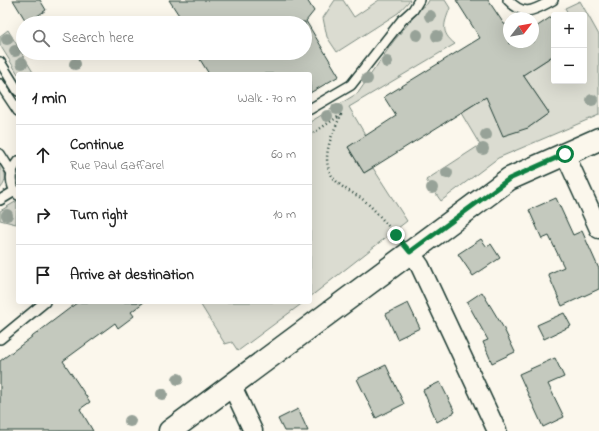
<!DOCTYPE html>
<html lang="en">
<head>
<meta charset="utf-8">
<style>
	:root { --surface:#fff; --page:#f2f2f2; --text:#222; --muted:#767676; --line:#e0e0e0 }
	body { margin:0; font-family:"Indie Flower",sans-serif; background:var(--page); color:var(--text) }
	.controls { position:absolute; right:12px; top:12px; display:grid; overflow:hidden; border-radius:4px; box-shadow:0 4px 16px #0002 }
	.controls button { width:36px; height:36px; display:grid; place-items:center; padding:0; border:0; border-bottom:1px solid var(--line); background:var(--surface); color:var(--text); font:20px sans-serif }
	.compass { position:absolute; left:503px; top:12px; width:36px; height:36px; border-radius:50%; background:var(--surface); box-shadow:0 4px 16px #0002; rotate:59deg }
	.stop { position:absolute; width:12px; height:12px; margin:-9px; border:3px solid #0b8043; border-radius:50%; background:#fff }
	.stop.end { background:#0b8043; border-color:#fff; box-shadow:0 1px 4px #0008 }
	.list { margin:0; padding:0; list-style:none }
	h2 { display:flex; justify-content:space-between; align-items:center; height:52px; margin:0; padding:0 16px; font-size:17px }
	h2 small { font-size:13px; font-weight:400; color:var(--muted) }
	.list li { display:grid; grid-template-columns:26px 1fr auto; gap:12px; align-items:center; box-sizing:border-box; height:60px; padding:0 16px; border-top:1px solid var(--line) }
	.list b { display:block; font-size:15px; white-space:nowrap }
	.list p { margin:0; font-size:13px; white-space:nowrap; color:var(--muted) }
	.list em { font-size:13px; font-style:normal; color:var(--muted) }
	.icon { flex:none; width:22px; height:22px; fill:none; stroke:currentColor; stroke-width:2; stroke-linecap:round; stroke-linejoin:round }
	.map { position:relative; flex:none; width:599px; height:431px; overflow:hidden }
	.search { position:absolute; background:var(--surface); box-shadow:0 4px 16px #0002; left:16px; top:16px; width:296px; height:44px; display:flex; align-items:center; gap:10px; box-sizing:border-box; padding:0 14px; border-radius:22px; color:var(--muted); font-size:15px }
	.panel { position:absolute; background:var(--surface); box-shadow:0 4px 16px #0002; left:16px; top:72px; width:296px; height:232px; border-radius:4px }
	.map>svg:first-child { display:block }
</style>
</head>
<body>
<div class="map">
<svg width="599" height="431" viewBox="0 0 599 431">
	<rect width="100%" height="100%" fill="#fbf7ec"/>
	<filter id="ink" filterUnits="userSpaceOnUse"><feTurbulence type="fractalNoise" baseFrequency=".025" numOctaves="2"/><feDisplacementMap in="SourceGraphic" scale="8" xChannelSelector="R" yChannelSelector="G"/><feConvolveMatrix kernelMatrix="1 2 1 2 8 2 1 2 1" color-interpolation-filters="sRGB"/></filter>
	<g filter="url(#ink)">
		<g fill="#dbdcd1" stroke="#7d8c82">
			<path d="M335,0h8l11,17 25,-17h31l-12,13 -61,39 -10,-15 -4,-19z"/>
			<path d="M429,0h16l5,8c-6,16 -10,24 5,36l-106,63 17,29 -18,11 16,26 9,-5 34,53 -97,76v-175l48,-29 35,-51 29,-35 5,-3z"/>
			<path d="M580,1l19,34v80l-101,43 -57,43 -15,-21 54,-35 -19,-32 25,-16 42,31 21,-15 -26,-38 31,-20v26h30v-66h-15l-4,-7z"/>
			<path d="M8,30l26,44h-16l-18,-29v-9z"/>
			<path d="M0,163c6,10 8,17 0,26z"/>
			<path d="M17,201l-1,23 -16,-4v-9z"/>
			<path d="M199,302h105l-66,49 -6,-9 -7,2z"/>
		</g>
		<g fill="#c4c9be" stroke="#1f3d34">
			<path d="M13,0h27l6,10 -19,13z"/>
			<path d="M169,0h138l7,11 -8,10 33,55 -29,17v-19h-101l-13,-21h109v-31l-121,1z"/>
			<path d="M456,0h32l16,24 5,1v19l3,-2h21v-13l21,-14v40l-31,20 26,38 -21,15 -25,8 -17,-39 -122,76 -16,-26 48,-31 -12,-19 96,-59z"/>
			<path d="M556,198l17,37 9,-4 17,38v20l-37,17 -14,-32 16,-7 -15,-31 -7,3 -13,-29z"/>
			<path d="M481,239l6,8 4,-3 9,14 -27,18 -15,-22z"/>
			<path d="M482,292l21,35 12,25 -23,11 -9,-21 5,-2 -21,-38z"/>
			<path d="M78,302h66l-13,10 3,4 -16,12 -3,-5 -52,38 27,41 -10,7 13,22h-93v-70z"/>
			<path d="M408,303l12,25 -23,11 -11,-25z"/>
			<path d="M564,313l7,13 -27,13 -7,-14z"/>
			<path d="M555,358l9,19 -16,7 16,33 -21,10 -24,-53z"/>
			<path d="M386,365l18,39 -28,14 -19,-39z"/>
			<path d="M440,382l15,30 -18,10 -14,-32z"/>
			<path d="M298,409l10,22h-24l-6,-12z"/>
		</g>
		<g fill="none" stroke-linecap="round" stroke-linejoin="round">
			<defs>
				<g id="service">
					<path d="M508,0c17,18 26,10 45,0"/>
					<path d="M0,62l18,29"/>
					<path d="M0,84l18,27"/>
					<path d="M310,109l41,-24 51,-65 11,-10 6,-10"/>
					<path d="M0,154l12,19"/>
					<path d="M18,161c-9,11 -9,23 0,34"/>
					<path d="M0,200l15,-9"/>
					<path d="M0,339l45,-37"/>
				</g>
				<g id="minor">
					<path d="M565,154l34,75"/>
					<path d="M410,252l10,14 77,165"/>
					<path d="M232,386l21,45"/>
				</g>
				<path id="tertiary" d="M170,431l339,-252 90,-40"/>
			</defs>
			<use href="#service" stroke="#1f3d34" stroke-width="12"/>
			<use href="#minor" stroke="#1f3d34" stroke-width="21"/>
			<use href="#tertiary" stroke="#1f3d34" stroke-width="25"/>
			<path stroke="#1f3d34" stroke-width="2.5" stroke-dasharray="1 3" stroke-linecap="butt" d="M310,135l31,-20c-10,21 -24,49 -3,68 8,8 19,11 28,19 11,10 21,23 31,34"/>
			<use href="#service" stroke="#fbf7ec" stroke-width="9"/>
			<use href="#minor" stroke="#fbf7ec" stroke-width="18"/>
			<use href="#tertiary" stroke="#fbf7ec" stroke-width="22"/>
		</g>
		<g fill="#97a298">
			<circle cx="430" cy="16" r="6"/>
			<circle cx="417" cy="35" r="6"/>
			<circle cx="437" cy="36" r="6"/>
			<circle cx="7" cy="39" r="6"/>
			<circle cx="15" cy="51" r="6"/>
			<circle cx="387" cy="62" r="6"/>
			<circle cx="22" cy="63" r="6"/>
			<circle cx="75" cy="64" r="6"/>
			<circle cx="367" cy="79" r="6"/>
			<circle cx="592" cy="100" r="6"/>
			<circle cx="337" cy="109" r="6"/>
			<circle cx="327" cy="116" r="6"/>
			<circle cx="486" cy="135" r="6"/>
			<circle cx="483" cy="149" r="6"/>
			<circle cx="447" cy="173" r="6"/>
			<circle cx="432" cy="188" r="6"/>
			<circle cx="7" cy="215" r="6"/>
			<circle cx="178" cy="379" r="6"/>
			<circle cx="162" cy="394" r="6"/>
			<circle cx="130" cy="421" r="6"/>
		</g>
	</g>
	<g fill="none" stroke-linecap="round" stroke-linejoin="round" filter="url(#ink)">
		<path stroke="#0b8043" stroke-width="5" d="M396,235l14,17 99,-73 56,-25"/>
	</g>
</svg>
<div class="controls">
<button>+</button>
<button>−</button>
</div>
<svg class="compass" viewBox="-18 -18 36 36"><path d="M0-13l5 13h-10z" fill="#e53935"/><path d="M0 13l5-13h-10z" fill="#767676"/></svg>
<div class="stop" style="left:565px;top:154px"></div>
<div class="stop end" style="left:396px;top:235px"></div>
<div class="search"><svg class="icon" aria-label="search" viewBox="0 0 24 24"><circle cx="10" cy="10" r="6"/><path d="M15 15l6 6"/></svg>Search here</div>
<section class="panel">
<h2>1 min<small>Walk · 70 m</small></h2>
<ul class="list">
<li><svg class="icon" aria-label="ahead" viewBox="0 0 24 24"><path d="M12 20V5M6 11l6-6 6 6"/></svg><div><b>Continue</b><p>Rue Paul Gaffarel</p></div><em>60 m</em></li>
<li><svg class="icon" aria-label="right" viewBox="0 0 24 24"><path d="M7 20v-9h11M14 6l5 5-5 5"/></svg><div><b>Turn right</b></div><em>10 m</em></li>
<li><svg class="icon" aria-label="arrive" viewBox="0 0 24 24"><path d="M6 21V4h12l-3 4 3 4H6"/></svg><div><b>Arrive at destination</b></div></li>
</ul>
</section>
</div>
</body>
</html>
